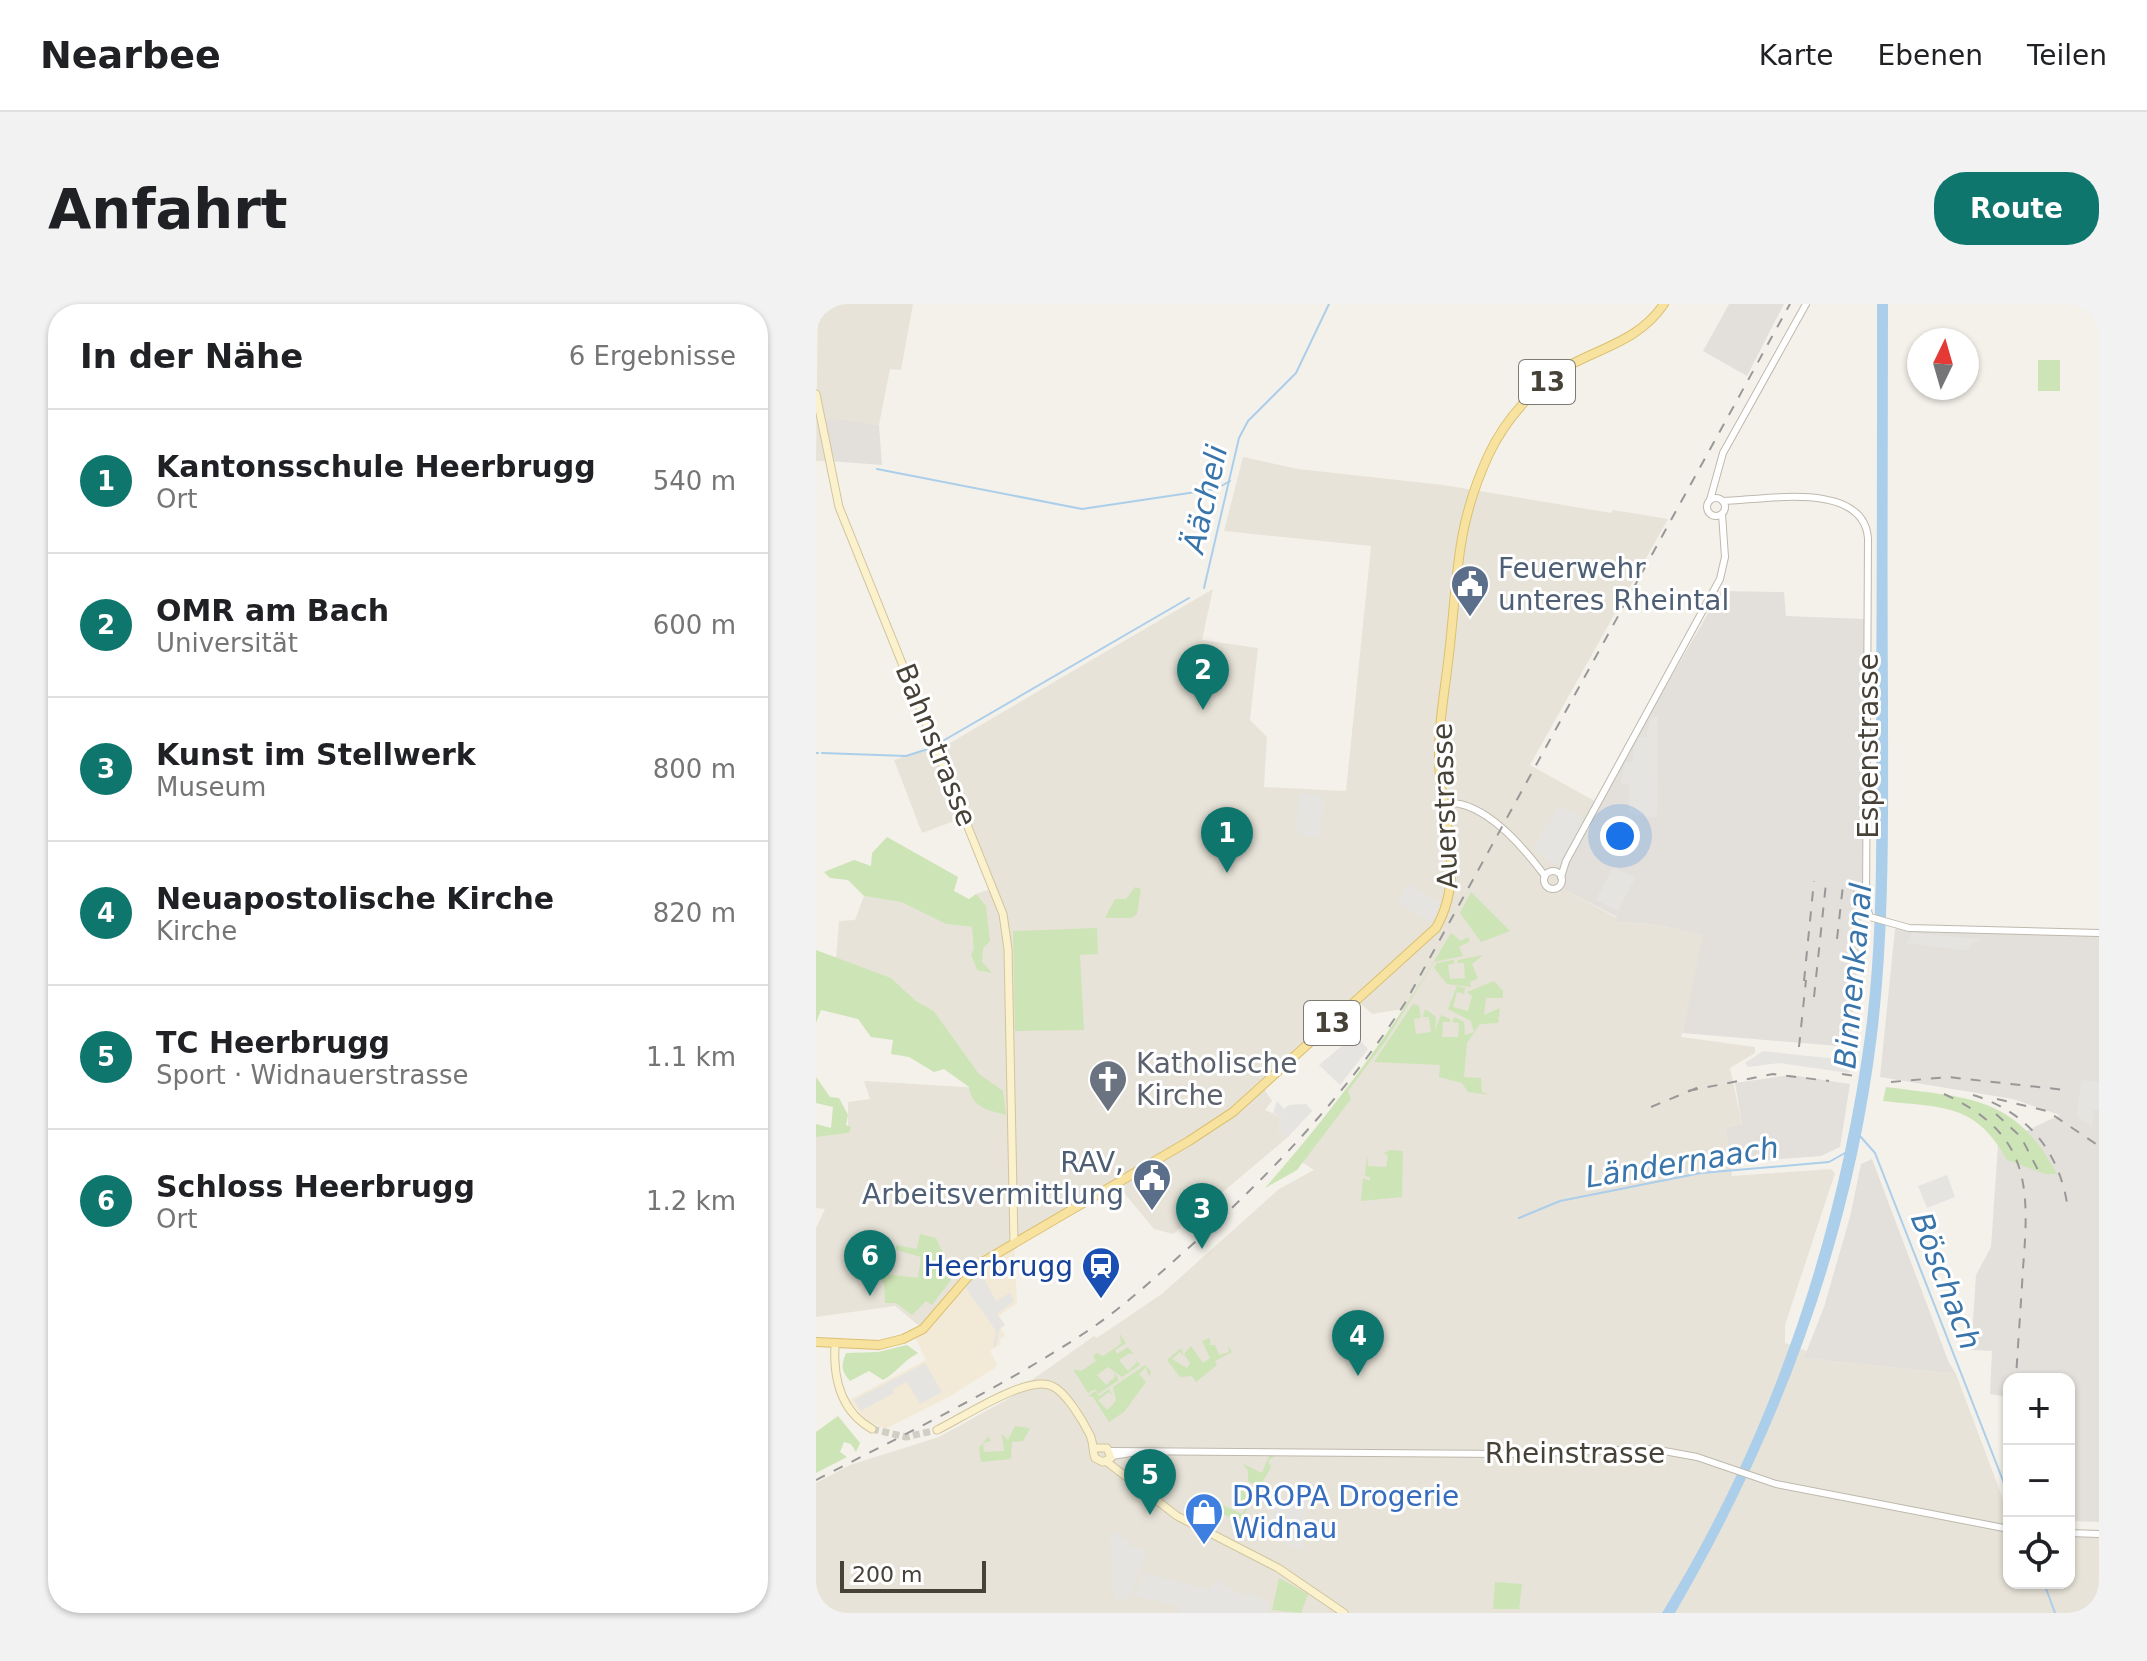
<!DOCTYPE html>
<html lang="de">
<head>
<meta charset="utf-8">
<style>
	:root { --surface:#fff; --page:#f2f2f2; --text:#202124; --muted:#757577; --line:#e0e0e0; --accent:#0f766e }
	body { margin:0; font-family:"DejaVu Sans",sans-serif; background:var(--page); color:var(--text) }
	.controls { position:absolute; right:24px; bottom:24px; display:grid; overflow:hidden; border-radius:16px; box-shadow:0 2px 6px #0004 }
	.controls button { width:72px; height:72px; display:grid; place-items:center; padding:0; border:0; border-bottom:2px solid var(--line); background:var(--surface); color:var(--text); font:40px sans-serif }
	.compass { position:absolute; left:1091px; top:24px; width:72px; height:72px; border-radius:50%; background:var(--surface); box-shadow:0 2px 6px #0004; rotate:5deg }
	.scale { position:absolute; left:24px; bottom:20px; width:146px; box-sizing:border-box; padding-left:8px; border:4px solid #474238; border-top:0; font-size:22px; line-height:28px; white-space:nowrap; color:#474238; -webkit-text-stroke:6px #fff; paint-order:stroke }
	.you { position:absolute; left:804px; top:532px; width:28px; height:28px; margin:-20px; border:6px solid #fff; border-radius:50%; background:#1a73e8; box-shadow:0 0 0 12px #1a73e833 }
	.badge { display:grid; place-items:center; width:52px; height:52px; border-radius:50%; background:var(--accent); color:#fff; font-size:26px; font-weight:700 }
	.pin { position:absolute; translate:-50% -66px; filter:drop-shadow(0 2px 4px #0008) }
	.pin::after { content:''; position:absolute; top:42px; width:28px; height:24px; background:inherit; clip-path:polygon(0 0,100% 0,50% 100%) }
	.list { margin:0; padding:0; list-style:none }
	h2 { display:flex; justify-content:space-between; align-items:center; height:104px; margin:0; padding:0 32px; font-size:34px }
	h2 small { font-size:26px; font-weight:400; color:var(--muted) }
	.list li { display:grid; grid-template-columns:52px 1fr auto; gap:24px; align-items:center; box-sizing:border-box; height:144px; padding:0 32px; border-top:2px solid var(--line) }
	.list b { display:block; font-size:30px; white-space:nowrap }
	.list p { margin:0; font-size:26px; white-space:nowrap; color:var(--muted) }
	.list em { font-size:26px; font-style:normal; color:var(--muted) }
	.icon { flex:none; width:44px; height:44px; fill:none; stroke:currentColor; stroke-width:2; stroke-linecap:round; stroke-linejoin:round }
	.map { position:relative; flex:none; width:1283px; height:1309px; overflow:hidden; border-radius:32px }
	header { display:flex; align-items:center; gap:48px; box-sizing:border-box; height:112px; padding:0 40px; background:var(--surface); border-bottom:2px solid var(--line) }
	header strong { font-size:38px }
	nav { display:flex; gap:44px; margin-inline-start:auto; font-size:28px }
	.intro { display:flex; align-items:center; justify-content:space-between; box-sizing:border-box; height:192px; padding:0 48px }
	h1 { margin:0; font-size:56px }
	.button { padding:20px 36px; border-radius:32px; background:var(--accent); color:#fff; font-size:28px; font-weight:700 }
	main { display:flex; gap:48px; padding:0 48px }
	aside { flex:1; background:var(--surface); border-radius:32px; box-shadow:0 2px 6px #0004 }
	.map>svg:first-child { display:block }
</style>
</head>
<body>
<header>
<strong>Nearbee</strong>
<nav><a>Karte</a><a>Ebenen</a><a>Teilen</a></nav>
</header>
<div class="intro"><h1>Anfahrt</h1><a class="button">Route</a></div>
<main>
<aside>
<h2>In der Nähe<small>6 Ergebnisse</small></h2>
<ul class="list">
<li><span class="badge">1</span><div><b>Kantonsschule Heerbrugg</b><p>Ort</p></div><em>540 m</em></li>
<li><span class="badge">2</span><div><b>OMR am Bach</b><p>Universität</p></div><em>600 m</em></li>
<li><span class="badge">3</span><div><b>Kunst im Stellwerk</b><p>Museum</p></div><em>800 m</em></li>
<li><span class="badge">4</span><div><b>Neuapostolische Kirche</b><p>Kirche</p></div><em>820 m</em></li>
<li><span class="badge">5</span><div><b>TC Heerbrugg</b><p>Sport · Widnauerstrasse</p></div><em>1.1 km</em></li>
<li><span class="badge">6</span><div><b>Schloss Heerbrugg</b><p>Ort</p></div><em>1.2 km</em></li>
</ul>
</aside>
<div class="map">
<svg width="1283" height="1309" viewBox="0 0 1283 1309">
	<rect width="100%" height="100%" fill="#f4f1ea"/>
	<g fill="#e7e3d8">
		<path d="M2,0h95l-12,66 -11,-1 -11,56 -56,-5 6,41h-13z"/>
		<path d="M427,153l55,12 145,16 168,28 2,-3 55,9 -138,246 68,38 -33,87 52,28 -1,4 37,2 51,11 -23,102 74,10v6l-25,15 12,56 -16,4 6,48 99,-7 4,4 -50,152v18l22,8 -2,7 151,16 53,141v68h60v-49l30,4v75h-1283v-130l34,-18 89,-28 83,-46 10,-11 62,-44 3,2 66,-45 116,-104 35,-19 -18,-12 91,-120 16,-29 -31,5 -12,-11 -96,86 8,12 -7,9 16,7 -3,13 10,7 -115,97 -19,-5 -38,-46 -121,70 -72,76 -28,-23 -79,11v-89l9,-19 -9,-1v-71l32,-4v-31l22,-3 -6,-18 134,8 -19,-15 -45,-63 -18,-10 -25,-23 -55,-19 3,-38 16,-1 9,-24 37,6 45,22 26,3 4,-33 17,-6 -28,-71 -43,16 -28,-73 41,-14 3,4 275,-161 -11,51 56,8 -8,72 17,17 -3,50 82,4 25,-245 -147,-15z"/>
	</g>
	<path fill="#f3e9d7" d="M198,938l3,61 -18,13 6,9 -4,3 4,8 -6,4 2,4 -11,7 7,13 -2,4 -48,30 -62,31 -18,-8 -18,-21 77,-40 -12,-25 47,-54z"/>
	<g fill="#e3e0db">
		<path d="M913,0h55l-37,72 -44,-25z"/>
		<path d="M19,115l44,6 3,40 -53,-4 -7,-41z"/>
		<path d="M905,287l63,1 2,24 79,3 -3,297 -12,131 -168,-14 21,-98 -50,-11 -38,-2 2,-5 -52,-27 -4,-13 37,-74z"/>
		<path d="M1079,625l204,4v589l-30,-1v-142h-60v32l-1,-14 -18,-3 2,-43 -21,-1 5,-75 15,-28 7,-103 62,-29 -47,-16 -133,-22z"/>
		<path d="M975,771l59,9 -10,63 -19,9 -91,7 -4,-35 16,-4 -7,-41z"/>
		<path d="M1056,855l77,204 7,11 -152,-16 20,-51 26,-90 11,-53z"/>
	</g>
	<g fill="#cde4b6">
		<rect x="1222" y="56" width="22" height="31"/>
		<path d="M71,533l71,40 -4,14 15,8 7,-5 10,12 4,35 -7,7 -1,14 10,11 -15,-3 -6,-16 3,-5 -2,-22 -26,-3 -45,-22 -37,-6 -16,-16 -18,-2 -6,-6 30,-12 17,6 1,-13z"/>
		<path d="M319,583l6,2 -4,25 -5,4h-27l10,-19h11z"/>
		<path d="M655,588l39,39 -29,11 -21,-29z"/>
		<path d="M281,624l1,26 -18,1 4,75 -69,1 -2,-100z"/>
		<path d="M635,629l10,8 7,-4 2,4 -11,6 4,9 -29,6 -47,77 -39,52 3,8 -54,71 -32,18c68,-77 136,-169 186,-255z"/>
		<path d="M0,646l75,28 25,23 18,10 45,63 24,17 3,24c-18,-5 -34,-7 -37,-28l-25,-18 -10,3 -25,-15 -18,-3 2,-14 -22,-3 -13,-18 -37,-9 -5,13z"/>
		<path d="M667,651l-11,9 6,14 -8,4 1,5 -24,-3 -13,-16 3,-5 16,-3 2,3 -7,2 2,14 15,-1 -1,-15h-7l1,-3z"/>
		<path d="M678,677l9,10v7h-17l-2,17 16,-7 -2,15 -18,1 -13,19 -3,34 17,1 1,14 8,3 -22,-3 -6,-9 -23,-6 1,-12 -66,-3 39,-58 6,2 2,12 -7,1 2,15 15,-2 -2,-15h-6l2,-8 11,8 -1,13 6,-15 9,4v3h-7l-1,15h16l1,-14 -7,-1 3,-5 9,5 1,13 9,-3 -3,-11 -23,-12 9,-23 8,2 -1,6 -7,-2 -4,15 15,4 4,-15 -5,-4z"/>
		<path d="M0,773l14,20 9,1 9,17 -2,10 5,2 -2,6 -33,4v-13l15,4 2,-21 -17,-4z"/>
		<path d="M1070,783c80,11 129,7 171,87h-12l-38,-14c-32,-58 -65,-52 -124,-59z"/>
		<path d="M574,846l13,1 -1,46 -41,4 2,-23 7,3v-4l-5,-1 2,-22 1,12 18,1 2,-11 -4,-3z"/>
		<path d="M104,930l16,4 7,15 -3,2 13,22 -21,28 -6,-4 -14,14 -16,-12h-11l-1,-19 -7,-11 41,5 3,-21 -25,-7v-5l21,4z"/>
		<path d="M304,1030l6,9 -11,7 2,4 11,-7 6,8 -4,-2 -11,7 9,11 9,-9 -2,-4 5,7 -18,12 -14,-10 -11,8 9,10 9,-8 -1,-5 5,8 -21,14 -3,-5 -7,4 -15,-24 8,2 15,-10 -3,-5 4,-3 6,3 18,-12z"/>
		<path d="M394,1034v7h5l4,10 10,-3 -1,-6 4,6 -17,9 2,4 -21,17 -4,-6 -12,1 -13,-17 14,-12 3,8 -4,-4 -8,7 15,9 3,-5 -6,-9 7,-8 12,17 7,-5 -8,-17z"/>
		<path d="M91,1041l11,8c-15,8 -22,20 -35,27l-14,-9 -19,10c-9,-10 -9,-16 -4,-28l32,-1z"/>
		<path d="M329,1061l6,6 -2,6 -3,-10 -7,7 7,8 -22,30 -15,10 -16,-25 -5,-1 7,-5 4,5 10,-7 4,6 -4,-3 -11,8 9,10 9,-9 -3,-14z"/>
		<path d="M22,1112l22,27 -4,9 -5,-8 -7,-2 -4,10 7,5 -31,16v-41z"/>
		<path d="M199,1122l15,2 -7,13 -11,1 -1,17 -30,3 -2,-14 9,-11 3,4 -8,2 1,9 20,-1 -2,-17 6,6z"/>
		<path d="M454,1150l6,1 -8,6 3,6 -34,60v-5l-17,-10 1,-8 21,10 4,-8 -7,-4v-10l-7,-8 19,9 4,-8 -7,-4v-10l-5,-7 19,9z"/>
		<path d="M463,1274l29,16 -7,19 -29,-3z"/>
		<path d="M679,1278l27,2 -3,25h-26z"/>
	</g>
	<g fill="#e5e4e1">
		<path d="M835,413h7l-1,101 -28,-4v-29l-8,-1 4,-22h8l1,-16 5,-9h7z"/>
		<path d="M483,489l25,3 -4,42 -20,-2v-6h-4z"/>
		<path d="M742,502l24,10 -1,3 4,3 -23,40 -8,3 -21,-16z"/>
		<path d="M797,563l22,11 -17,33 -22,-11z"/>
		<path d="M592,580l32,19 -9,20 -33,-21z"/>
		<path d="M1096,629l68,6 -11,7 -1,5 -62,-8z"/>
		<path d="M539,731l13,14 -28,36 -21,-20z"/>
		<path d="M947,747l83,9 4,4 -1,9 -70,-10 -31,4 -3,-4z"/>
		<path d="M1265,776l18,2v28h-5l-2,17 -15,-11z"/>
		<path d="M461,797l7,8 5,-4 17,-1 6,7 -24,26 -10,-7 3,-13 -8,-4z"/>
		<path d="M1131,871l8,22 -28,11 -9,-22z"/>
		<path d="M164,967l16,30 14,-8 4,8 -17,13 8,11 -5,3 -4,18 -3,1 3,-16 -31,-44z"/>
		<path d="M109,1059l17,29 -22,12 -13,-22 -14,7 1,4 -33,18 -7,-11z"/>
		<path d="M485,1183l7,3 -5,59 -5,1 -21,-12 2,-4 -13,-2 3,-5 -5,-3 10,-18 16,1z"/>
		<path d="M301,1229l18,16h13l-19,51 -15,-2 -4,-64z"/>
		<path d="M328,1269l66,17 7,-10 27,17 3,-5 22,10 -1,11h-89l1,-7 -46,-10z"/>
	</g>
	<path fill="#abceeb" d="M1061,0h11c0,133 -1,267 0,400 0,110 2,221 -11,331 -25,206 -98,400 -202,578h-13c109,-177 177,-378 204,-584 13,-103 10,-208 10,-311 1,-138 1,-276 1,-414z"/>
	<g fill="none" stroke-linecap="round" stroke-linejoin="round">
		<g stroke="#abceeb" stroke-width="2">
			<path d="M61,165l205,40 134,-20 14,-8"/>
			<path d="M388,284l35,-150 9,-17 48,-48 33,-69"/>
			<path d="M125,438l248,-144"/>
			<path d="M0,449h2"/>
			<path d="M6,449l84,3 25,-8"/>
			<path d="M1044,832l15,17 134,343"/>
			<path d="M703,914l41,-17 141,-28 128,-11 16,-9"/>
			<path d="M1228,1279l11,30"/>
		</g>
		<path stroke="#d1cec6" stroke-width="7" stroke-dasharray="7 3.5" stroke-linecap="butt" d="M56,1125l34,8 31,-7"/>
		<defs>
			<g id="tertiary">
				<circle cx="900" cy="203" r="9"/>
				<path d="M894,196l13,-47 83,-149"/>
				<path d="M907,197c41,-1 140,-21 145,37l-2,367 4,12 39,11 190,5"/>
				<path d="M628,499c40,-4 80,45 101,73"/>
				<circle cx="737" cy="576" r="9"/>
				<path d="M745,573l5,-16 154,-282 5,-22 -3,-43"/>
				<path d="M294,1147l396,3 147,-5 44,8 79,27 233,45"/>
				<path d="M296,1152l19,-3"/>
				<path d="M1253,1229l30,1"/>
			</g>
			<g id="secondary">
				<path d="M0,90l23,113 164,407 5,35 6,293"/>
				<path d="M19,1040c-2,34 5,67 37,85"/>
				<path d="M121,1126c24,-11 90,-56 115,-44 14,6 31,35 38,49 4,9 2,15 5,23l8,4 8,-4 -4,-10h-12"/>
				<path d="M291,1158l70,54 101,52 66,45"/>
			</g>
			<path id="primary" d="M0,1038l63,3 24,-6 20,-10 56,-65 210,-123 44,-29 203,-184c31,-54 5,-108 3,-166 -1,-36 6,-72 10,-108 9,-77 6,-127 40,-200 16,-34 48,-71 81,-89 36,-19 70,-26 94,-61"/>
		</defs>
		<use href="#tertiary" stroke="#beb9ad" stroke-width="8"/>
		<use href="#secondary" stroke="#d0c59d" stroke-width="9"/>
		<use href="#primary" stroke="#dbc071" stroke-width="10"/>
		<use href="#tertiary" stroke="#fff" stroke-width="6"/>
		<use href="#secondary" stroke="#fbf2cd" stroke-width="7"/>
		<use href="#primary" stroke="#f7e2a0" stroke-width="8"/>
		<g stroke="#989898" stroke-width="2" stroke-dasharray="10 10" stroke-linecap="butt">
			<path d="M1021,635l6,-54"/>
			<path d="M1033,637l6,-55"/>
			<path d="M988,677l10,-100"/>
			<path d="M998,693l12,-114"/>
			<path d="M983,743l7,-67"/>
			<path d="M1026,770l14,2"/>
			<path d="M1075,778l57,-5 117,13"/>
			<path d="M872,787l85,-17 56,7"/>
			<path d="M1128,790c85,39 86,90 79,174 -2,37 -5,74 -7,111"/>
			<path d="M1157,791c55,17 87,57 95,114"/>
			<path d="M1181,795l50,12 52,35"/>
			<path d="M835,803l48,-20"/>
			<path d="M1180,810l25,23 19,37"/>
			<path d="M0,1176c91,-47 185,-92 270,-148 39,-26 73,-58 108,-89 80,-72 152,-149 211,-240l385,-699"/>
		</g>
	</g>
	<defs>
		<symbol id="civic-pin" viewBox="-11 -11 22 30"><path d="M0 17L-7.5 6A9.5 9.5 0 1 1 7.5 6Z" fill="#5c6f8a" stroke="#fff"/><path d="M-.6-6.5H3V-4.5H.6V-3L4-1V1h2V6H-6V1h2V-1L-.6-3ZM-1.2 2.5V6h2.4V2.5Z" fill="#fff"/></symbol>
		<symbol id="church-pin" viewBox="-11 -11 22 30"><path d="M0 17L-7.5 6A9.5 9.5 0 1 1 7.5 6Z" fill="#6b7280" stroke="#fff"/><path d="M-1.2-6h2.4v3.5h3.3v2.4h-3.3V6h-2.4V-.1h-3.3v-2.4h3.3Z" fill="#fff"/></symbol>
		<symbol id="station-pin" viewBox="-11 -11 22 30"><path d="M0 17L-7.5 6A9.5 9.5 0 1 1 7.5 6Z" fill="#1a4fb4" stroke="#fff"/><path d="M-3-6H3Q5-6 5-4V2Q5 4 3 4L4.5 6H3L1.5 4h-3L-3 6H-4.5L-3 4Q-5 4-5 2V-4Q-5-6-3-6ZM-3.5-4v3h7v-3ZM-3.5 1v1.5H-2V1ZM2 1v1.5H3.5V1Z" fill="#fff"/></symbol>
		<symbol id="shop-pin" viewBox="-11 -11 22 30"><path d="M0 17L-7.5 6A9.5 9.5 0 1 1 7.5 6Z" fill="#3f7fe0" stroke="#fff"/><path d="M-5-2.5h2.3a2.7 3.5 0 0 1 5.4 0H5L5.5 6h-11ZM-1.5-2.5h3a1.5 2.3 0 0 0-3 0Z" fill="#fff"/></symbol>
	</defs>
	<g fill-rule="evenodd">
		<use href="#civic-pin" x="632" y="258" width="44" height="60"/>
		<use href="#church-pin" x="270" y="753" width="44" height="60"/>
		<use href="#civic-pin" x="314" y="852" width="44" height="60"/>
		<use href="#station-pin" x="263" y="940" width="44" height="60"/>
		<use href="#shop-pin" x="366" y="1186" width="44" height="60"/>
	</g>
	<g text-anchor="middle" dominant-baseline="central" stroke-width="6" stroke-linejoin="round" paint-order="stroke">
		<g fill="#fff" stroke="#7e7b74" stroke-width="2">
			<rect x="703" y="56" width="56" height="44" rx="6"/>
			<rect x="488" y="697" width="56" height="44" rx="6"/>
		</g>
		<g font-size="26" font-weight="bold" fill="#474238">
			<text x="731" y="78">13</text>
			<text x="516" y="719">13</text>
		</g>
		<g font-size="28" fill="#4e5e75" stroke="#fff" text-anchor="start">
			<text x="682" y="264">Feuerwehr<tspan x="682" dy="32">unteres Rheintal</tspan></text>
			<text x="308" y="858" text-anchor="end">RAV,<tspan x="308" dy="32">Arbeitsvermittlung</tspan></text>
		</g>
		<g font-size="28" fill="#474238" stroke="#fff">
			<text transform="translate(120 441) rotate(68)">Bahnstrasse</text>
			<text transform="translate(1052 442) rotate(-90)">Espenstrasse</text>
			<text transform="translate(629 502) rotate(-92)">Auerstrasse</text>
			<text x="759" y="1149">Rheinstrasse</text>
		</g>
		<g font-size="28" fill="#5b616d" stroke="#fff" text-anchor="start">
			<text x="320" y="759">Katholische<tspan x="320" dy="32">Kirche</tspan></text>
		</g>
		<g font-size="28" fill="#164399" stroke="#fff" text-anchor="end">
			<text x="257" y="962">Heerbrugg</text>
		</g>
		<g font-size="28" fill="#366cbe" stroke="#fff" text-anchor="start">
			<text x="416" y="1192">DROPA Drogerie<tspan x="416" dy="32">Widnau</tspan></text>
		</g>
		<g font-size="30" font-style="italic" fill="#3975ab" stroke="#fff">
			<text transform="translate(389 195) rotate(-77)">Äächeli</text>
			<text transform="translate(1037 672) rotate(-85)">Binnenkanal</text>
			<text transform="translate(866 858) rotate(-9)">Ländernaach</text>
			<text transform="translate(1130 977) rotate(69)">Böschach</text>
		</g>
	</g>
</svg>
<div class="controls">
<button>+</button>
<button>−</button>
<button><svg class="icon" aria-label="locate" viewBox="0 0 24 24"><circle cx="12" cy="12" r="6"/><path d="M12 2v4M12 18v4M2 12h4M18 12h4"/></svg></button>
</div>
<svg class="compass" viewBox="-18 -18 36 36"><path d="M0-13l5 13h-10z" fill="#e53935"/><path d="M0 13l5-13h-10z" fill="#757577"/></svg>
<div class="scale">200 m</div>
<div class="you"></div>
<div class="pin badge" style="left:411px;top:569px">1</div>
<div class="pin badge" style="left:387px;top:406px">2</div>
<div class="pin badge" style="left:386px;top:945px">3</div>
<div class="pin badge" style="left:542px;top:1072px">4</div>
<div class="pin badge" style="left:334px;top:1211px">5</div>
<div class="pin badge" style="left:54px;top:992px">6</div>
</div>
</main>
</body>
</html>
